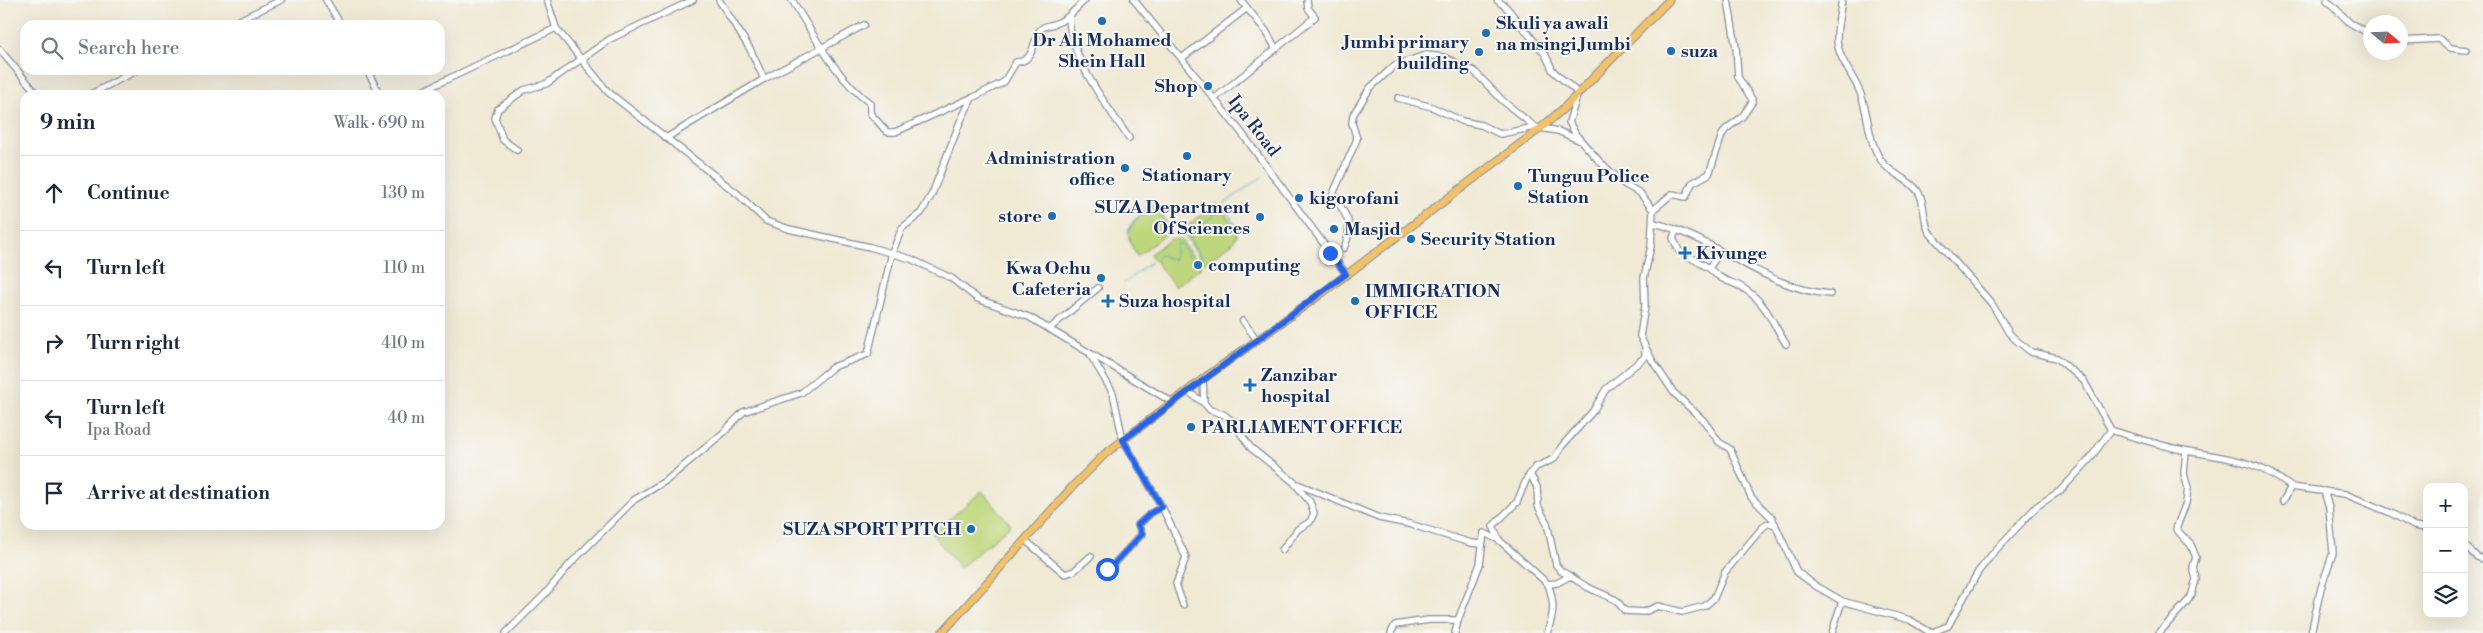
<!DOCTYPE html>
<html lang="en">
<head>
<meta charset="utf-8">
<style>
	:root { --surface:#fff; --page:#f2f2f3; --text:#1f2937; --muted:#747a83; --line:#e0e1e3 }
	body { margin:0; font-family:"Libre Bodoni",serif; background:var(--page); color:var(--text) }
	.controls { position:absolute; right:15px; bottom:15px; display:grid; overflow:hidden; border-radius:10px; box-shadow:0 5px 20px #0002 }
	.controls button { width:45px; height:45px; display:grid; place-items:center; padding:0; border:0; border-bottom:1px solid var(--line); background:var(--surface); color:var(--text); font:25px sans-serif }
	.compass { position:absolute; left:2363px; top:15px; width:45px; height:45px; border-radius:50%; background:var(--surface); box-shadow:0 5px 20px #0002; rotate:109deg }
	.stop { position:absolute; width:15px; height:15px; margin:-11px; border:4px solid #2563eb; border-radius:50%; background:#fff }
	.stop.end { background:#2563eb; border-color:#fff; box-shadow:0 1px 5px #0008 }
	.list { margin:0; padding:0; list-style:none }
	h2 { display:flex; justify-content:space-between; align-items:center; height:65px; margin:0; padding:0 20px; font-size:21px }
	h2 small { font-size:16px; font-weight:400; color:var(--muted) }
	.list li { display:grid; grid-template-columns:32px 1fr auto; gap:15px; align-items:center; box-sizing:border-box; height:75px; padding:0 20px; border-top:1px solid var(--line) }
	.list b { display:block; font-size:19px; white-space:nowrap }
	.list p { margin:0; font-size:16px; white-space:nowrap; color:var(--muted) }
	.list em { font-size:16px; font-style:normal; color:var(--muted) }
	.icon { flex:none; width:28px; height:28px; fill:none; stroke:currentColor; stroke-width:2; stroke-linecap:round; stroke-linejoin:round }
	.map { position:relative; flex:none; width:2483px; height:633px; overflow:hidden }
	.search { position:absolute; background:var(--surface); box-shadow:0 5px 20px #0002; left:20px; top:20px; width:425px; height:55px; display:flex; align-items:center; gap:12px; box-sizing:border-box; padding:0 18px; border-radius:15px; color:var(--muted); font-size:19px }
	.panel { position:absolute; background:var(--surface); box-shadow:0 5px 20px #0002; left:20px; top:90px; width:425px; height:440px; border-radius:15px }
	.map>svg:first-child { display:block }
</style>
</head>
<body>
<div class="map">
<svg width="2483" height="633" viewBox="0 0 2483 633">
	<rect width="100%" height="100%" fill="#f6f6f2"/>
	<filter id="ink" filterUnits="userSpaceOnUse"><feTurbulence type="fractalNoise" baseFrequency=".02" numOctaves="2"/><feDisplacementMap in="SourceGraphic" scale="10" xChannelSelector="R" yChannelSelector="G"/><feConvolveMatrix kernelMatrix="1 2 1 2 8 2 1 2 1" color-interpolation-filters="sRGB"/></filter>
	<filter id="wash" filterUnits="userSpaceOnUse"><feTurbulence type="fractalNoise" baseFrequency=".0096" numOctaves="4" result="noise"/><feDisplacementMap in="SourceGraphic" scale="20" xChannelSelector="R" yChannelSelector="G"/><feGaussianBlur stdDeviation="1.12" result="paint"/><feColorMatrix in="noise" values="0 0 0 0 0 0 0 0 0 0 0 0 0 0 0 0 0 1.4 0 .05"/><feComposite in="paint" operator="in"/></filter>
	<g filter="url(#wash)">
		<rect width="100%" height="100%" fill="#f0e9d4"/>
		<g fill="#bed77c" stroke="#6c836d">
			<path d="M1217,203l18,24 2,8 -5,9 -28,19 -18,-26 1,-11z"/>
			<path d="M1153,204l17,23v4l-33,25c-17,-30 -7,-32 16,-52z"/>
			<path d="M1171,239l10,1 20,27 -26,20 -25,-33z"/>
			<path d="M982,491l29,34 -51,43 -28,-34z"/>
		</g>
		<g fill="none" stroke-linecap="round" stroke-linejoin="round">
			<g stroke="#4aa8c8" stroke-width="1">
				<path d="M1236,225l-14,-20 40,-28"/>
				<path d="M1128,233l7,-12 16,-13 14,17"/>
				<path d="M1203,258l-13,-19 1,-6 26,-20 -3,-3 -4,2"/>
				<path d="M1156,259l4,-4 14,5 2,-16h5l11,18"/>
				<path d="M1124,283l27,-21"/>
			</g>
		</g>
	</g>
	<g filter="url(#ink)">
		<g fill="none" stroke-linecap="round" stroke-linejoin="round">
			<defs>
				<g id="minor">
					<path d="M326,0l15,25"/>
					<path d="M547,0l9,28 52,64 131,103 27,26 23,8 81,18 41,12 40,19 27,21 51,18 143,85"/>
					<path d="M719,0l31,49 14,30"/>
					<path d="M792,0c21,34 46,81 78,103v10l17,19h8l76,-34"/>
					<path d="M1134,0l107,132 105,142"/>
					<path d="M1497,0l9,7 39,47 8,17 25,22 -9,29 7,13 24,27 24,22 16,9 13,17 -2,36 -7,32 1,28 -5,30 12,24 22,33 30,28 15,21 11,7 21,48 21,21 25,54 19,14 26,15 68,19 21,13"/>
					<path d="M1842,0c-2,12 -5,26 -5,38 0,18 15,36 22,52 11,23 7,51 24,73 9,12 31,18 37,32 5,12 3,24 9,37l63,72 17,29 7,7 15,12 26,6 27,23 27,49c22,7 45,14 67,19 45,10 73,7 113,38"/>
					<path d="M2327,0l23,23 20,11"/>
					<path d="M1247,8l19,23 9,16"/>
					<path d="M1069,17c1,41 37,88 60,121"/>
					<path d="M229,25l52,-25"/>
					<path d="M2400,41l39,-2 12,9 15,2"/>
					<path d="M0,50l38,45"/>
					<path d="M1182,58l65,-50 -6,-8"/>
					<path d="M367,70l13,25"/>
					<path d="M89,95l49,-25"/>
					<path d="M414,95l142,-67"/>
					<path d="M1398,98l34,9 30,14 19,4 19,9 35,-7 23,4 21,9"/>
					<path d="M1214,99l101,-82 -7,-9 -1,-8"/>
					<path d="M666,138l98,-59 100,-54"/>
					<path d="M517,150l-14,-10 -8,-22 3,-9 26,-19 22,-6 64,-45 83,-39"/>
					<path d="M1653,210l19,-16 14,3 6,-14 17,-9 13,-39 4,-6 16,-12 11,-16 -15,-24 -2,-30 -8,-47"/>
					<path d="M1654,223c61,14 111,66 176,71"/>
					<path d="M1676,231l-3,7 6,13 30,17"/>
					<path d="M1344,248c11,-26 2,-32 -11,-54l24,-55 -5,-16 1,-8 17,-27 25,-23 31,-10 17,2 31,14 29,30 32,26"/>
					<path d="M1720,252l-11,16c15,16 24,12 37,22 21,14 27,34 40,54"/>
					<path d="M1243,321l14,19"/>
					<path d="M1049,329l49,-41"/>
					<path d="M1091,356l22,37 10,47 39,67 24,50 -10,27 7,21"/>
					<path d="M1203,379l1,24 6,7 13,4 8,6 20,28 44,35 84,35 30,6 62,19 11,1 2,-11 15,7 49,44 9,-1 13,-7 17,11 29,13 9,11 19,1 14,-6 24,6 23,-6 9,-8 11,-26 37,-44 5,-4h8"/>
					<path d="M1187,391l17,12"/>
					<path d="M1530,474l7,13 1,19 9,17 9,42 5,6 9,5"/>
					<path d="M2283,501l8,-14 54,7 46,19 23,13 13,2"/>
					<path d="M1025,540l40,34 9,-3 17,-15"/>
					<path d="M1499,540l-6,-14 24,-24 10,-24 9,-11 18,-8 8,-13 31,-35 13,-22 39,-32v-8"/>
					<path d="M2464,545l13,12 6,2"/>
					<path d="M1282,550l16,-21 12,-7 4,-9 -4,-11 -15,-18"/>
					<path d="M1104,570l9,-5 29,-31 -4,-9 13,-12 11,-6"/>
					<path d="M506,633l40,-40 24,-29 64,-64 33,-20 56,-47 20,-21 58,-19 32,-26 35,-13 24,-101 10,-25 19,-15 11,-19 28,-72 12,-24 32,-16 12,-20c19,0 16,-21 24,-32 4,-5 9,-4 14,-6 14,-4 21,-15 31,-24"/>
					<path d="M1391,633l4,-8 34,-5h29"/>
					<path d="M1455,633l3,-13 22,-56 3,-24"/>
					<path d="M1547,633c7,-19 8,-30 1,-49"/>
					<path d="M1832,633l10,-32"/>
					<path d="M1930,633l18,-7 30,-54 15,-19 44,-47 23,-15 29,-31 22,-30"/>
					<path d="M2159,633l27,-30 6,-9 4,-15 -3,-12 3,-10 -5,-12 -15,-16 10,-26 2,-15 -4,-14 2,-23"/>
					<path d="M2311,633l10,-45 12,-35 -4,-45 -5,-17"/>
				</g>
				<path id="major" d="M942,633l132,-148 31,-31 98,-75 118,-85 220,-166 24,-21 104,-107"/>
			</defs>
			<use href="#minor" stroke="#868c99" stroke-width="8"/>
			<use href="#major" stroke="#868c99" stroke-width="9"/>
			<use href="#minor" stroke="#fff" stroke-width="5.5"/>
			<use href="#major" stroke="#f2c26a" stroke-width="7"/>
		</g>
	</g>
	<g fill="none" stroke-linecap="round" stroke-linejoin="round" filter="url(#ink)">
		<path stroke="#2563eb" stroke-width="6" d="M1107,569l6,-4 29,-31 -4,-9 13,-12 11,-6 -39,-67 223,-166 -16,-21"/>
	</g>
	<g fill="#1f6fb2" stroke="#f6f6f2" stroke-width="2">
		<circle cx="1102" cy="21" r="5"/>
		<circle cx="1486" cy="33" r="5"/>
		<circle cx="1671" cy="51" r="5"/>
		<circle cx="1479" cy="52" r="5"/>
		<circle cx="1208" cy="86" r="5"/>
		<circle cx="1187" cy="156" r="5"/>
		<circle cx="1125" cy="168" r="5"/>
		<circle cx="1518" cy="186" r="5"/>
		<circle cx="1299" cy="198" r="5"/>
		<circle cx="1052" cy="216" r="5"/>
		<circle cx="1260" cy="217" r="5"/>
		<circle cx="1334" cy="229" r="5"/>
		<circle cx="1411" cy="239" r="5"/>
		<path d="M1682.5 245.5h5v5h5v5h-5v5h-5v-5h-5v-5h5z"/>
		<circle cx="1198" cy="265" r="5"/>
		<circle cx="1101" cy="278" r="5"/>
		<path d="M1105.5 293.5h5v5h5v5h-5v5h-5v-5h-5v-5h5z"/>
		<circle cx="1355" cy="301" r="5"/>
		<path d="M1247.5 377.5h5v5h5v5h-5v5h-5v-5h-5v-5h5z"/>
		<circle cx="1191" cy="427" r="5"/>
		<circle cx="971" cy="529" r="5"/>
	</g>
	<g text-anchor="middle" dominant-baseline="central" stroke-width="4" stroke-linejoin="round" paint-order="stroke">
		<g font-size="18" font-weight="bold" fill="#1b2f5e" stroke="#f6f6f2" text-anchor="start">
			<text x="1496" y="23">Skuli ya awali<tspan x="1496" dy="21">na msingi Jumbi</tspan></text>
			<text x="1102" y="40" text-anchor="middle">Dr Ali Mohamed<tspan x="1102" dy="21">Shein Hall</tspan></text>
			<text x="1469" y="42" text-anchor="end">Jumbi primary<tspan x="1469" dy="21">building</tspan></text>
			<text x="1681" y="51">suza</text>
			<text x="1198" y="86" text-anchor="end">Shop</text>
			<text x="1115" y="158" text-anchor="end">Administration<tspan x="1115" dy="21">office</tspan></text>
			<text x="1187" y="175" text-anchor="middle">Stationary</text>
			<text x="1528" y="176">Tunguu Police<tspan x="1528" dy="21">Station</tspan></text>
			<text x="1309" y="198">kigorofani</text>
			<text x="1250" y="207" text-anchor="end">SUZA Department<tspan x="1250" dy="21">Of Sciences</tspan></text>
			<text x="1042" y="216" text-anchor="end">store</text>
			<text x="1344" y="229">Masjid</text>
			<text x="1421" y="239">Security Station</text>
			<text x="1696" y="253">Kivunge</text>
			<text x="1208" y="265">computing</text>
			<text x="1091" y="268" text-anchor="end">Kwa Ochu<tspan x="1091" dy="21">Cafeteria</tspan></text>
			<text x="1365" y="291">IMMIGRATION<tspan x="1365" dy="21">OFFICE</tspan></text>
			<text x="1119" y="301">Suza hospital</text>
			<text x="1261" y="375">Zanzibar<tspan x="1261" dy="21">hospital</tspan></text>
			<text x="1201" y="427">PARLIAMENT OFFICE</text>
			<text x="961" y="529" text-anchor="end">SUZA SPORT PITCH</text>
		</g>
		<g font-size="18" fill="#1b2f5e" stroke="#f6f6f2">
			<text transform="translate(1254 126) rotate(52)">Ipa Road</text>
		</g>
	</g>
</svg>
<div class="controls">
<button>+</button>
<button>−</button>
<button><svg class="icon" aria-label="layers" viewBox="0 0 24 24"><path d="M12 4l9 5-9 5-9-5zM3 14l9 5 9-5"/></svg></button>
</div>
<svg class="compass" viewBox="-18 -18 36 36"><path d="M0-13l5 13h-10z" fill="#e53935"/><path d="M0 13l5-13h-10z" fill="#747a83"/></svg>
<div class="stop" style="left:1107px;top:569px"></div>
<div class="stop end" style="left:1330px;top:253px"></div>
<div class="search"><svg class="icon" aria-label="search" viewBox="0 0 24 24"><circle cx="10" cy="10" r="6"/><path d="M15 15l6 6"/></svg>Search here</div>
<section class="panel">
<h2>9 min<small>Walk · 690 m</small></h2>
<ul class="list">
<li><svg class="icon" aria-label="ahead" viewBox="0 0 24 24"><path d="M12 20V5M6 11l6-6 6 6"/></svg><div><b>Continue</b></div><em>130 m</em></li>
<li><svg class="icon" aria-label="left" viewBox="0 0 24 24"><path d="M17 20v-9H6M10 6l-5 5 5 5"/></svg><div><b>Turn left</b></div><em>110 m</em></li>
<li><svg class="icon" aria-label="right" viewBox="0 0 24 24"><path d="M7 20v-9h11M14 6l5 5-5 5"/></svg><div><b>Turn right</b></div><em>410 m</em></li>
<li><svg class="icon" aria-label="left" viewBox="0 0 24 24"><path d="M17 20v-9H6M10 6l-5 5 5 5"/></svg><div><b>Turn left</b><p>Ipa Road</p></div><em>40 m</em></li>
<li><svg class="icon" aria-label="arrive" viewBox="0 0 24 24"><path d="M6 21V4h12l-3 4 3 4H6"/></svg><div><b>Arrive at destination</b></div></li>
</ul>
</section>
</div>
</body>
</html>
